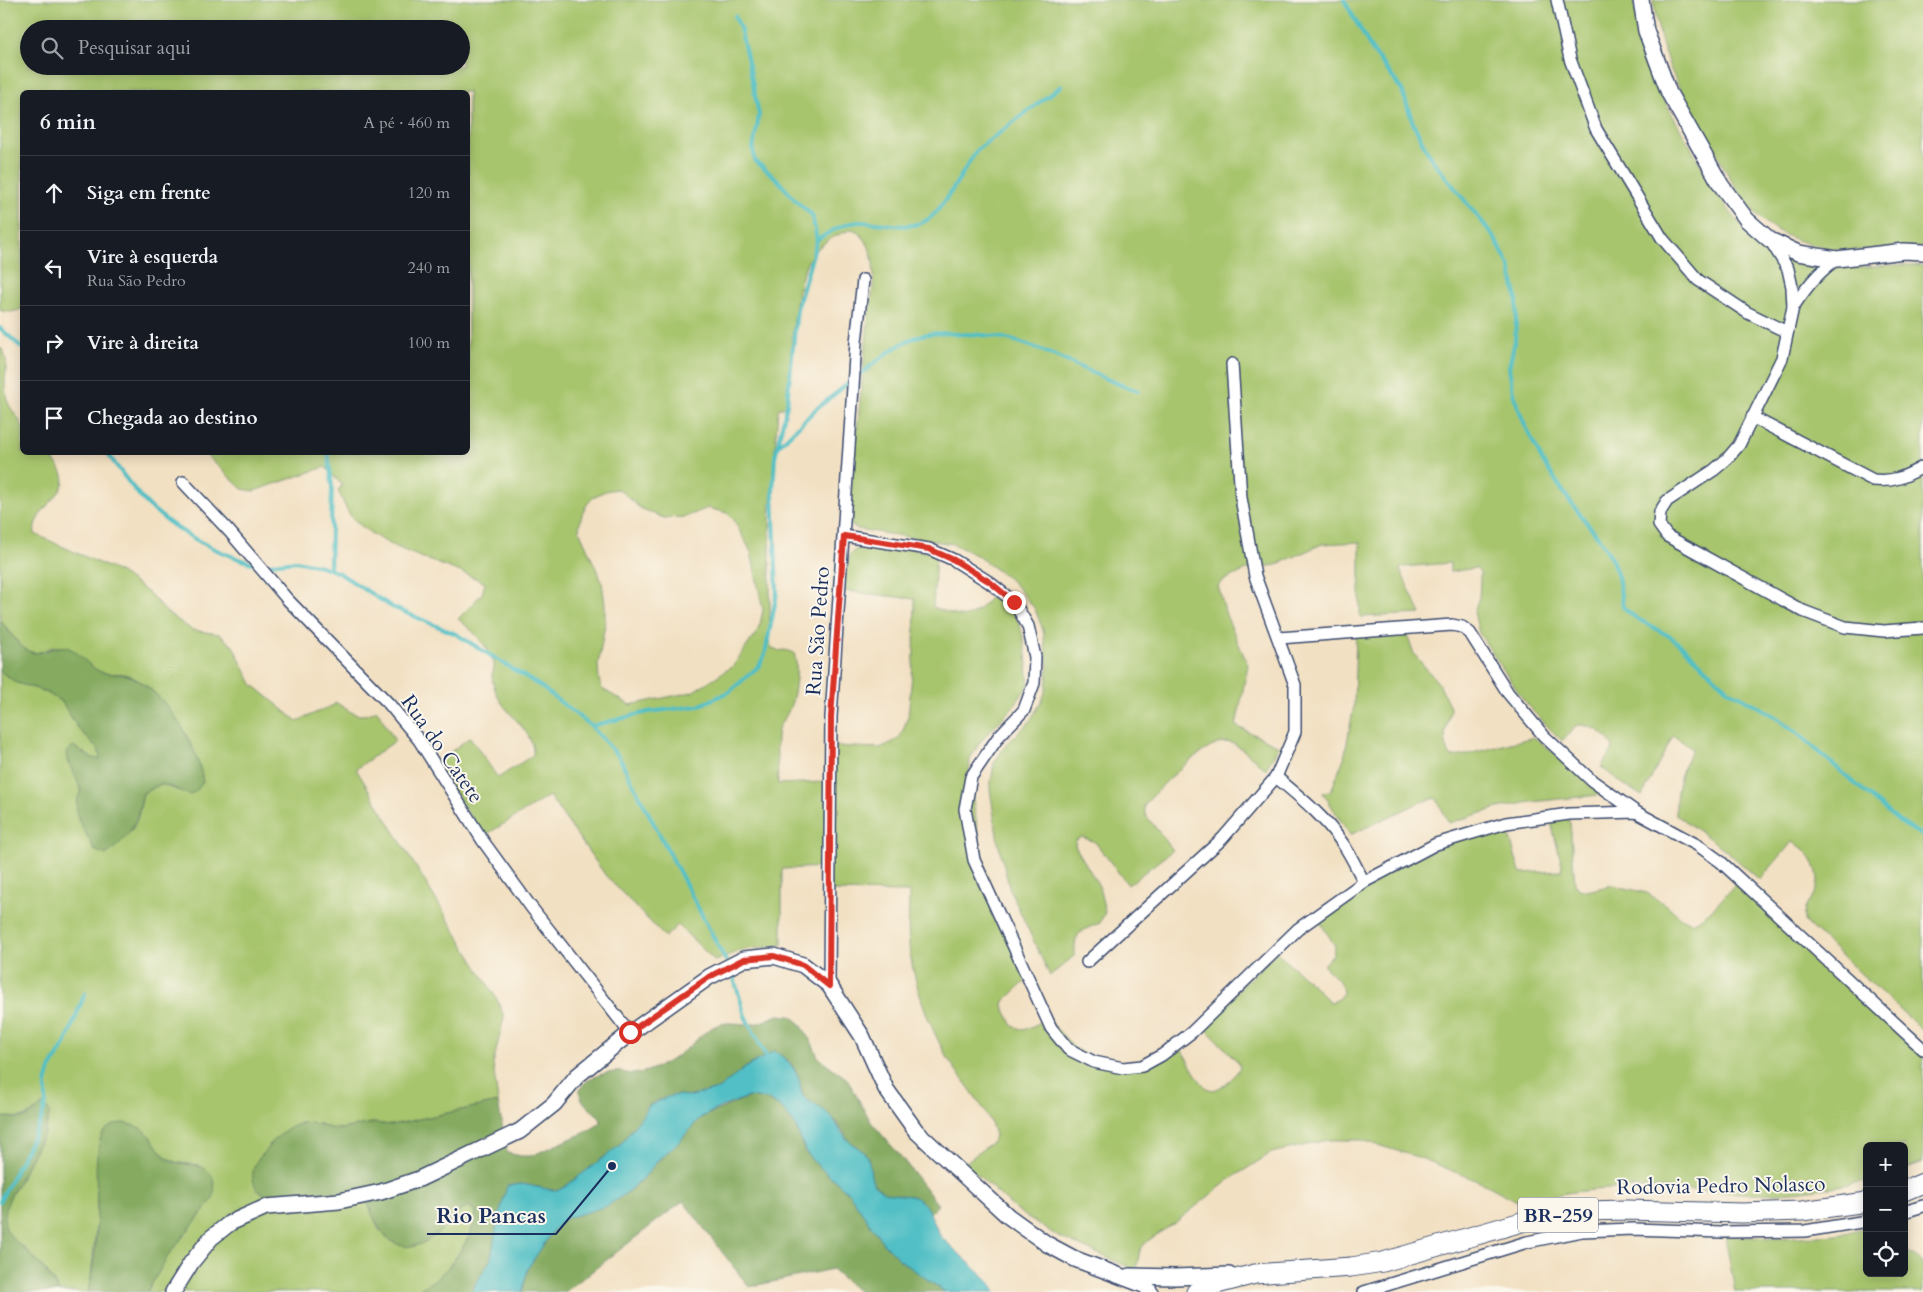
<!DOCTYPE html>
<html lang="pt">
<head>
<meta charset="utf-8">
<style>
	:root { --surface:#171b24; --page:#242831; --text:#f1f3f6; --muted:#9ea1a6; --line:#363941 }
	body { margin:0; font-family:Cardo,serif; background:var(--page); color:var(--text) }
	.controls { position:absolute; right:15px; bottom:15px; display:grid; overflow:hidden; border-radius:8px; box-shadow:0 2px 12px #0003 }
	.controls button { width:45px; height:45px; display:grid; place-items:center; padding:0; border:0; border-bottom:1px solid var(--line); background:var(--surface); color:var(--text); font:25px sans-serif }
	.stop { position:absolute; width:15px; height:15px; margin:-11px; border:4px solid #d93025; border-radius:50%; background:#fff }
	.stop.end { background:#d93025; border-color:#fff; box-shadow:0 1px 5px #0008 }
	.list { margin:0; padding:0; list-style:none }
	h2 { display:flex; justify-content:space-between; align-items:center; height:65px; margin:0; padding:0 20px; font-size:21px }
	h2 small { font-size:16px; font-weight:400; color:var(--muted) }
	.list li { display:grid; grid-template-columns:32px 1fr auto; gap:15px; align-items:center; box-sizing:border-box; height:75px; padding:0 20px; border-top:1px solid var(--line) }
	.list b { display:block; font-size:19px; white-space:nowrap }
	.list p { margin:0; font-size:16px; white-space:nowrap; color:var(--muted) }
	.list em { font-size:16px; font-style:normal; color:var(--muted) }
	.icon { flex:none; width:28px; height:28px; fill:none; stroke:currentColor; stroke-width:2; stroke-linecap:round; stroke-linejoin:round }
	.map { position:relative; flex:none; width:1923px; height:1292px; overflow:hidden }
	.search { position:absolute; background:var(--surface); box-shadow:0 2px 12px #0003; left:20px; top:20px; width:450px; height:55px; display:flex; align-items:center; gap:12px; box-sizing:border-box; padding:0 18px; border-radius:28px; color:var(--muted); font-size:19px }
	.panel { position:absolute; background:var(--surface); box-shadow:0 2px 12px #0003; left:20px; top:90px; width:450px; height:365px; border-radius:8px }
	.map>svg:first-child { display:block }
</style>
</head>
<body>
<div class="map">
<svg width="1923" height="1292" viewBox="0 0 1923 1292">
	<rect width="100%" height="100%" fill="#fbf7ec"/>
	<filter id="ink" filterUnits="userSpaceOnUse"><feTurbulence type="fractalNoise" baseFrequency=".02" numOctaves="2"/><feDisplacementMap in="SourceGraphic" scale="10" xChannelSelector="R" yChannelSelector="G"/><feConvolveMatrix kernelMatrix="1 2 1 2 8 2 1 2 1" color-interpolation-filters="sRGB"/></filter>
	<filter id="wash" filterUnits="userSpaceOnUse"><feTurbulence type="fractalNoise" baseFrequency=".0096" numOctaves="4" result="noise"/><feDisplacementMap in="SourceGraphic" scale="20" xChannelSelector="R" yChannelSelector="G"/><feGaussianBlur stdDeviation="1.12" result="paint"/><feColorMatrix in="noise" values="0 0 0 0 0 0 0 0 0 0 0 0 0 0 0 0 0 1.4 0 .05"/><feComposite in="paint" operator="in"/></filter>
	<g filter="url(#wash)">
		<rect width="100%" height="100%" fill="#f2e0c2"/>
		<g fill="#a7c56d" stroke="#617a66" fill-rule="evenodd">
			<path d="M0,0h1634c4,29 12,62 24,88 12,24 26,47 39,70 15,27 31,57 55,77 12,11 31,20 46,25 44,16 82,1 125,6v765l-119,-110c-2,-18 9,-19 13,-33 5,-16 -9,-41 -25,-46l-32,38 -37,-32 -47,-33c-1,-25 4,-44 16,-65l-2,-4 -17,-10 -31,60 -19,-12 -22,-17 12,-18c-3,-14 -21,-25 -36,-24l-15,16 -35,-36 -48,-72 -5,-21 5,-15 1,-14v-10l-4,-5 -26,4v-9l-48,4 -2,3 21,44 -61,3v-75l-38,2 -46,21 -27,4 -27,12 -4,5 8,29 22,50 -12,61 43,20 -13,23c-9,-7 -24,-22 -34,-26 -22,-8 -75,46 -88,63l1,8 28,36 -45,35 -33,-43 -13,-5 -6,3 -1,6 24,40 6,26 -5,11c-20,8 -26,9 -25,32l-25,21 -40,-86 -12,-48 -8,-53 4,-26 12,-18 23,-23 13,-21 4,-12 2,-21 -5,-38 -8,-21 -22,-27 -37,-27 -23,-11 -96,-15 -6,-5 -3,-6 21,-204c5,-26 12,-70 -16,-85 -16,5 -35,15 -44,30 -18,31 -18,109 -21,147l-10,3 -8,106v98l-2,26 4,9 5,3 8,-1 9,3c5,14 1,44 -5,57 -3,8 -9,12 -11,20 -3,15 0,39 0,54l47,-2 1,-36 54,2 15,-7 6,-6 7,-18 6,-63 1,-55 -71,-8 -1,-10 7,-27c18,-17 63,-5 86,0l-3,53c30,11 34,17 57,-9 37,6 35,57 39,86l-15,22 -34,36 -10,17 -1,17 11,68 10,44 39,90 -25,23 -1,5 10,20 11,4 24,-11 26,29 20,11 29,5 33,-5 24,-12c6,9 20,39 29,42 6,2 10,-1 15,-4 7,-5 12,-10 16,-18l-2,-5 -35,-36 73,-74 34,30 20,20 7,-2 6,-7c0,-12 -12,-20 -20,-28l10,-11 2,-8 -18,-29c47,-33 95,-61 149,-80 13,-5 28,-7 41,-10l13,46 41,-2 1,-6 -12,-46 17,-2 3,6 5,61 4,5 8,2 25,-6 35,8 22,14 13,12 10,4c18,-8 30,-24 43,-39l188,169v109l-19,7v-23h-37v35c-29,5 -58,10 -87,12 -43,2 -85,-4 -127,-5 -45,0 -89,2 -132,15l-36,-19 -64,-26 -60,-18h-33l-57,13 -42,27 -53,42 -30,20 -6,8 -4,19 -7,-2 -70,-30 -43,-27 -51,-47 27,-21 3,-6c-4,-25 -36,-58 -49,-81 -18,-31 -30,-67 -36,-101 -3,-20 -1,-42 -1,-62l-83,-1 -1,-24 -43,2v76l-40,5 -27,11 -37,-36 -13,12 -59,-61 -57,-80 -65,40 -49,-72 35,-27 28,41 35,-23c2,-23 -24,-38 -35,-58 -3,-7 -6,-15 -6,-22 1,-4 3,-8 2,-12 -5,-17 -23,-34 -36,-44l24,-25 3,-11c-40,-21 -106,-33 -135,-68 -5,-7 -8,-17 -12,-24l4,-6 -17,-18 -71,24 -12,-2 -38,-36 264,-1v-360h-446v217c-7,2 -14,5 -22,1zM29,29h432v37h-432zM619,489l21,19 24,10 21,-1 23,-9 19,5 7,7 17,32 12,58 -4,19 -26,37 -41,26 -62,13 -28,-16 -3,-10 -1,-14 7,-41v-19l-3,-23 -23,-52c2,-24 14,-40 40,-41z"/>
			<path d="M1653,0h270v247c-39,2 -80,8 -117,-4 -14,-4 -30,-12 -41,-21 -23,-19 -38,-49 -52,-75 -12,-22 -26,-44 -37,-66 -12,-24 -19,-55 -23,-81z"/>
			<path d="M0,347c10,10 5,26 5,38 1,23 8,23 17,40 3,6 0,20 0,27l24,1c6,6 14,13 17,22 7,19 -33,36 -28,59l86,39 29,21 16,18 26,18 27,4 14,12 19,38 45,37 37,-16 1,-3c17,10 23,19 42,8l18,31 -39,28 142,232 6,16 -11,47 5,38 -106,23 -20,-2 -31,6 -12,-1 -8,-4 -20,-1 -10,4 -23,19 100,56 11,28 34,17 18,-9 28,-28 9,-4 8,6c0,20 -23,53 -39,66 -7,5 -15,10 -23,14h-267l22,-38 38,-47 -8,-42c-11,-2 -22,0 -31,-7 -20,-15 -13,-30 -46,-35l-25,49v45l-6,61 -3,14h-29c-7,-16 -22,-32 -35,-44 -7,-6 -16,-10 -19,-19 -3,-7 -2,-14 -1,-20l41,-77 -10,-22c-13,12 -20,5 -35,8v-447l17,12 27,8 18,11 16,26 21,22 1,10 -10,-3 -8,-6 -14,12 10,18 3,10 -3,29 12,18 4,12c38,-16 42,-15 49,-57l18,-9 29,11c2,-10 8,-23 7,-33 0,-7 -5,-15 -8,-21 -13,-25 -31,-51 -57,-64 -10,-6 -20,-2 -30,-4 -15,-4 -23,-22 -41,-26 -11,-3 -21,10 -33,4 -9,-5 -21,-23 -28,-31z"/>
			<path d="M1406,631l8,23 25,30 12,25 -6,24 1,12 5,12 10,-1 73,-19 66,54 -1,4 -68,7 -33,6 -49,15 -13,-25 -15,4 -71,33 -27,-42 8,-2 13,-33 10,-52 2,-72z"/>
			<path d="M1867,1227v46h37v-29l5,9 14,10v29h-188l-10,-56 54,2 59,-3z"/>
		</g>
		<g fill="#85aa60" stroke="#506c5f">
			<path d="M0,620c7,8 19,26 28,31 14,7 27,-9 41,-3 10,4 19,18 30,23 10,5 23,1 33,6 35,17 66,68 71,105l-6,8 -7,5 -19,-8 -10,-3 -18,9c-7,33 -10,40 -37,62l-12,-5c-8,-21 -26,-36 -13,-59 -4,-14 -12,-24 -15,-38l7,-7 17,11 10,3 -1,-10 -21,-22 -16,-26 -18,-11 -27,-8 -17,-12z"/>
			<path d="M778,1015l13,1 9,7 13,22 5,12 29,22 24,43 31,36 36,47 -8,8 -9,-12 -9,-4 -23,-2 -10,-6 -6,-7 -4,-8 -1,-16 -4,-6 -14,-10 -16,-23 -30,-21 -8,-26 -6,-10 -16,-11 -29,17 -27,21 -26,7 -15,-1 -21,6 -9,6 -4,8 -23,30 -54,41 -9,5 -35,-7 -14,2 -11,37 -6,36 -20,33h-57c8,-4 16,-9 23,-14 16,-13 39,-46 39,-66l-8,-6c-14,7 -20,18 -31,28 -35,29 -59,3 -69,-32l-95,-3 -16,-9 -4,-10v-9l3,-9 19,-23 16,-12 10,-4 10,-1 18,6 12,1 31,-6 20,2 106,-23 9,51 14,3h10l55,-24 15,-9 -1,-6c-7,-6 -25,-18 -19,-29 7,-13 29,-17 41,-16 4,1 8,2 12,2 19,-3 36,-12 51,-24 10,-8 18,-18 30,-24 12,-6 25,-1 38,-2 8,-1 17,-6 25,-9z"/>
			<path d="M748,1097l19,2 16,10 12,16 9,25 8,10 37,33 34,50 17,17 45,32h-86l-27,-23 -83,18 -66,-86 -118,91h-43l6,-24 24,-36 12,-13 61,-25 21,-19 13,-16 19,-16 22,-25z"/>
			<path d="M43,1104l7,8 -5,20 -36,67c-9,29 -4,32 15,50 13,11 28,27 35,43h-59v-174c9,-2 17,2 26,-1 6,-2 12,-9 17,-13z"/>
			<path d="M122,1123c36,5 26,22 48,37 11,7 25,1 37,10 9,7 8,18 6,29l-44,55 -22,38h-59c7,-29 9,-60 9,-89 0,-20 -3,-43 3,-63 3,-11 11,-15 22,-17z"/>
		</g>
		<path fill="#51bfc5" stroke="#367792" d="M774,1051c13,8 22,17 26,32 1,4 0,10 4,14 4,5 16,10 22,15 10,8 14,21 24,30 5,5 13,7 17,15 6,10 0,22 11,31 12,11 31,3 43,13 11,10 13,25 20,36l48,44 7,11h-51l-45,-32 -17,-17 -34,-50 -37,-33 -7,-10 -10,-25 -12,-16 -16,-10 -19,-2 -27,10 -21,11 -22,25 -19,16 -13,16 -21,19 -18,12 -43,13 -12,13 -24,36 -6,24h-51l20,-33 6,-36 10,-37 15,-2 35,7 9,-5 54,-41 23,-30 4,-8 20,-10 10,-2 15,1 26,-7 27,-21z"/>
		<g fill="none" stroke-linecap="round" stroke-linejoin="round">
			<g stroke="#51bfc5" stroke-width="4">
				<path d="M1344,0l28,50 30,40 11,33 17,34 64,80 16,30 7,33 -2,40 -6,27 4,26 11,30 19,39 28,41 28,35 12,19 7,20 5,30 13,11 35,19 17,14 38,37 48,28 21,15 103,90 25,15"/>
				<path d="M817,240c13,-8 26,-17 42,-18 21,-1 49,10 68,-2 16,-9 38,-54 51,-71l83,-63"/>
				<path d="M0,328l22,20"/>
				<path d="M856,378c18,-15 38,-32 60,-41 12,-5 29,-4 42,-3 15,0 30,1 45,4 47,10 90,39 135,53"/>
				<path d="M777,447l39,-38 34,-27"/>
				<path d="M106,452c16,20 30,43 49,59 27,24 63,42 97,52"/>
				<path d="M328,452l4,34 -2,83"/>
				<path d="M270,564l26,-3 25,5 18,7 53,34 64,27 84,52 51,40 28,31 107,204"/>
				<path d="M591,726l57,-14 50,-6 31,-14 30,-26 6,-12 12,-61 -4,-100 2,-36 12,-53 10,-95 20,-69 -5,-25 -16,-14 -20,-23 -21,-17 -2,-12 6,-34 -9,-45 -10,-42 -5,-12"/>
				<path d="M733,975l12,41 22,42"/>
				<path d="M0,1201l40,-78 6,-20v-20l4,-14 16,-27 19,-49"/>
			</g>
		</g>
	</g>
	<g filter="url(#ink)">
		<g fill="none" stroke-linecap="round" stroke-linejoin="round">
			<defs>
				<g id="minor">
					<path d="M1557,0l13,59 26,70 66,109 36,42 50,33 39,19"/>
					<path d="M1770,240l18,29 4,18 1,20 -11,51 -43,87 -12,14 -13,11 -47,31 -7,11 -1,13 8,11 136,75 42,16 39,4 39,-3"/>
					<path d="M1793,307c13,-19 25,-35 44,-48"/>
					<path d="M1752,417l121,63c22,2 31,-3 50,-13"/>
					<path d="M183,482l46,49 58,68 102,105 30,36 64,101 48,66 99,126"/>
					<path d="M844,536l85,13 25,11 35,22 25,20 14,24 7,31 -1,26 -10,27 -25,26 -28,41 -6,32 9,51 77,168 17,21 26,13 29,6 19,-2 20,-11 30,-23 106,-103 66,-47 72,-38 70,-21 63,-9 67,-2 63,34 22,16 202,187"/>
					<path d="M1279,638l173,-13 10,2 8,6 38,60 36,43 47,44 45,32"/>
					<path d="M1276,777c24,20 49,40 67,67 8,11 14,25 21,38"/>
					<path d="M1087,962l135,-123 54,-62 19,-45v-47l-40,-109 -14,-78 -9,-134"/>
					<path d="M829,985l2,-268 25,-375 7,-62"/>
					<path d="M1904,1212l19,-6"/>
					<path d="M1364,1292l163,-50 55,-11 51,-2 89,3 83,-1 62,-10"/>
				</g>
				<g id="tertiary">
					<path d="M1641,0l5,31 23,62 52,92 26,35 23,20 28,13 39,6 67,-8 19,1"/>
					<path d="M1130,1276l45,1 54,-2"/>
					<path d="M173,1292l18,-29 20,-25 19,-15 36,-16 73,-6 42,-9 38,-13 101,-48 34,-27 23,-28 53,-43 79,-56 35,-18 30,-3 29,9 26,20 33,51 24,53 30,42 55,51 37,34 39,28 28,15 61,23 10,4 4,6"/>
				</g>
				<g id="trunk">
					<path d="M1904,1191l19,-8"/>
					<path d="M1196,1292l17,-7 42,-11 96,-7 32,-5 149,-43 54,-8 40,-1 116,3 60,-2 65,-9"/>
				</g>
			</defs>
			<use href="#minor" stroke="#3b4a6d" stroke-width="14"/>
			<use href="#tertiary" stroke="#3b4a6d" stroke-width="18"/>
			<use href="#trunk" stroke="#3b4a6d" stroke-width="21"/>
			<use href="#minor" stroke="#fff" stroke-width="11"/>
			<use href="#tertiary" stroke="#fff" stroke-width="15"/>
			<use href="#trunk" stroke="#fff" stroke-width="19"/>
		</g>
	</g>
	<g fill="none" stroke-linecap="round" stroke-linejoin="round" filter="url(#ink)">
		<path stroke="#d93025" stroke-width="6" d="M630,1032l79,-55 35,-18 30,-3 29,9 26,21 2,-269 13,-181 85,13 25,11 36,22 24,20"/>
	</g>
	<g text-anchor="middle" dominant-baseline="central" stroke-width="4" stroke-linejoin="round" paint-order="stroke">
		<rect fill="#fbf7ec" stroke="#5e6b89" stroke-width="1" x="1518" y="1197.5" width="80" height="35" rx="4"/>
		<g font-size="20" font-weight="bold" fill="#1b2f5e">
			<text x="1558" y="1215">BR-259</text>
		</g>
		<g font-size="21" fill="#1b2f5e" stroke="#fbf7ec">
			<text transform="translate(818 631) rotate(-86)">Rua São Pedro</text>
			<text transform="translate(442 749) rotate(55)">Rua do Catete</text>
			<text transform="translate(1721 1186) rotate(-1)">Rodovia Pedro Nolasco</text>
		</g>
	</g>
	<path fill="none" stroke="#1b2f5e" stroke-width="2" d="M612 1166L556 1234H427"/>
	<circle fill="#1b2f5e" stroke="#fbf7ec" stroke-width="2" cx="612" cy="1166" r="5"/>
	<g font-size="22" text-anchor="middle" font-weight="bold" fill="#1b2f5e" stroke="#fbf7ec" stroke-width="4" stroke-linejoin="round" paint-order="stroke">
		<text x="491" y="1223">Rio Pancas</text>
	</g>
</svg>
<div class="controls">
<button>+</button>
<button>−</button>
<button><svg class="icon" aria-label="locate" viewBox="0 0 24 24"><circle cx="12" cy="12" r="6"/><path d="M12 2v4M12 18v4M2 12h4M18 12h4"/></svg></button>
</div>
<div class="stop" style="left:630px;top:1032px"></div>
<div class="stop end" style="left:1014px;top:602px"></div>
<div class="search"><svg class="icon" aria-label="search" viewBox="0 0 24 24"><circle cx="10" cy="10" r="6"/><path d="M15 15l6 6"/></svg>Pesquisar aqui</div>
<section class="panel">
<h2>6 min<small>A pé · 460 m</small></h2>
<ul class="list">
<li><svg class="icon" aria-label="ahead" viewBox="0 0 24 24"><path d="M12 20V5M6 11l6-6 6 6"/></svg><div><b>Siga em frente</b></div><em>120 m</em></li>
<li><svg class="icon" aria-label="left" viewBox="0 0 24 24"><path d="M17 20v-9H6M10 6l-5 5 5 5"/></svg><div><b>Vire à esquerda</b><p>Rua São Pedro</p></div><em>240 m</em></li>
<li><svg class="icon" aria-label="right" viewBox="0 0 24 24"><path d="M7 20v-9h11M14 6l5 5-5 5"/></svg><div><b>Vire à direita</b></div><em>100 m</em></li>
<li><svg class="icon" aria-label="arrive" viewBox="0 0 24 24"><path d="M6 21V4h12l-3 4 3 4H6"/></svg><div><b>Chegada ao destino</b></div></li>
</ul>
</section>
</div>
</body>
</html>
